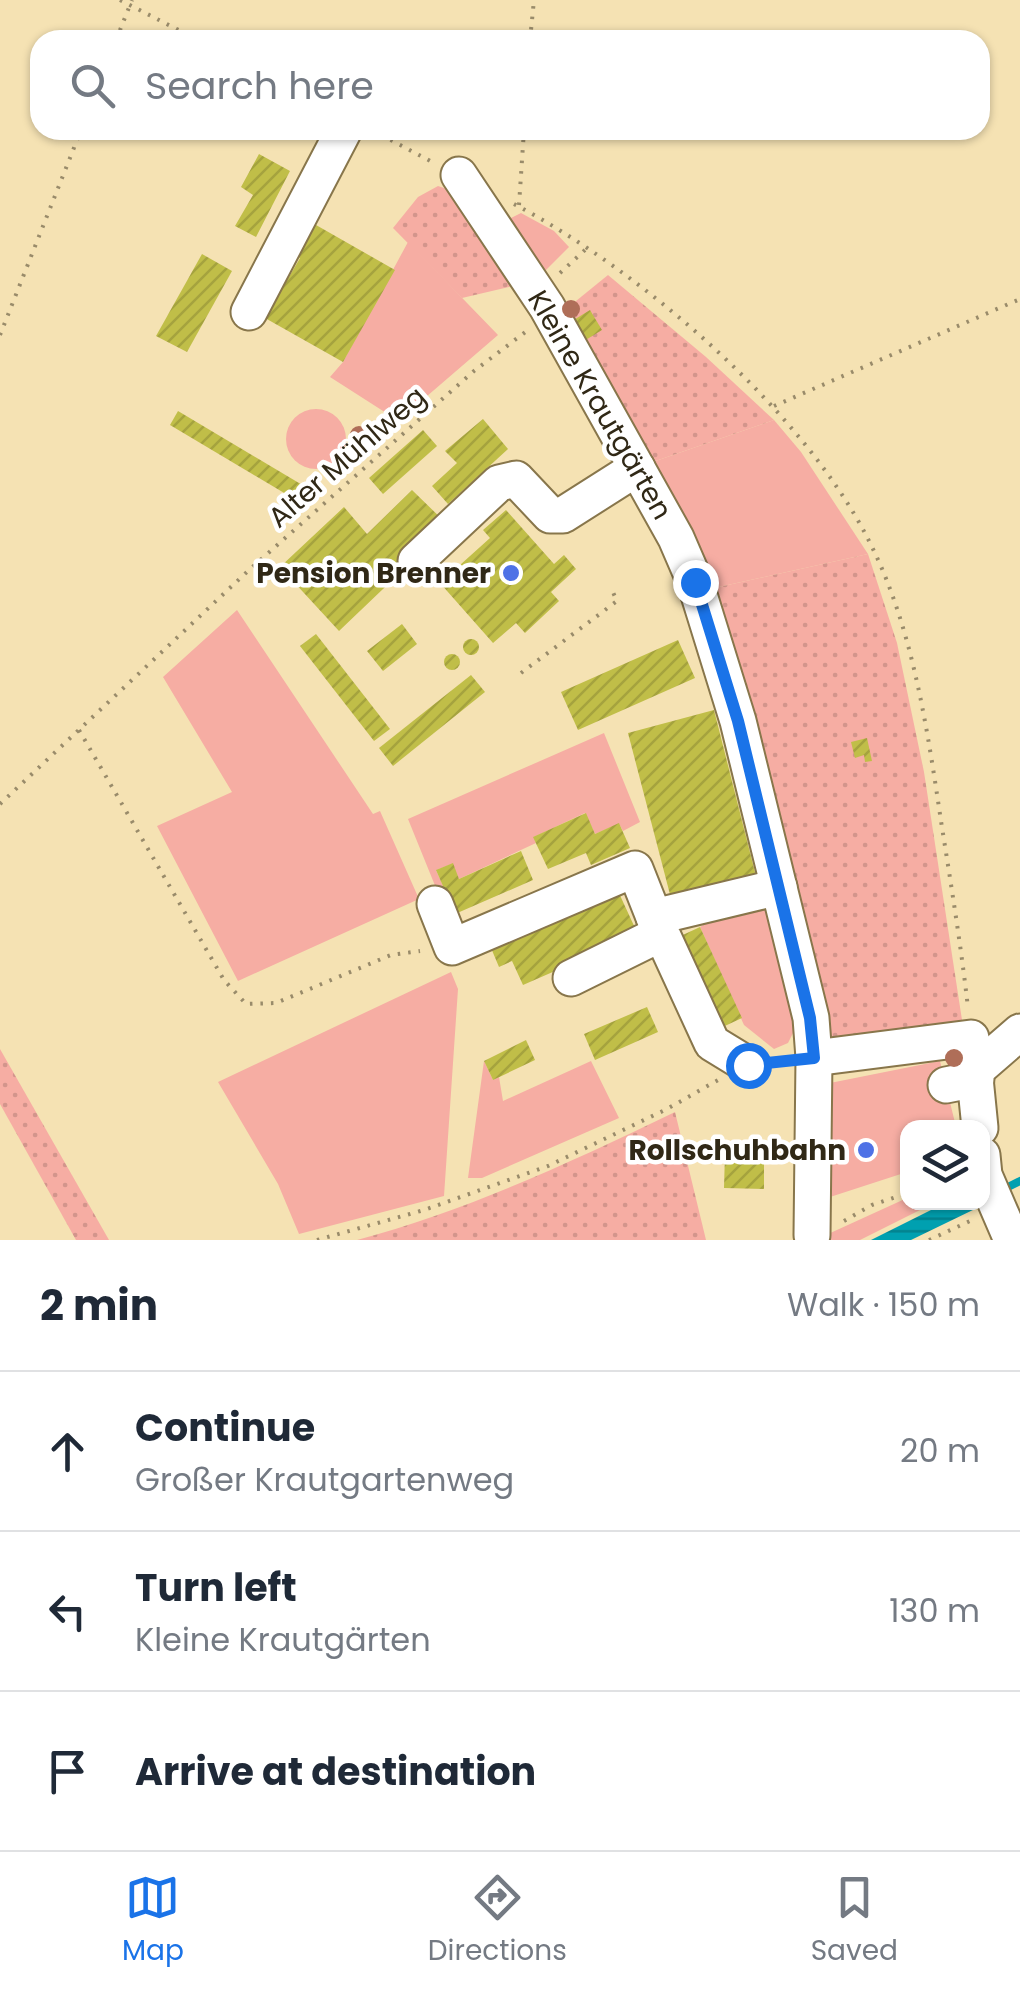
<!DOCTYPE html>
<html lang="en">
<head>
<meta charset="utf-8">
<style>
	:root { --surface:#fff; --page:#f2f2f3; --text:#1f2937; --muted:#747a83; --line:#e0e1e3; --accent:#1a73e8 }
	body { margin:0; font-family:Poppins,sans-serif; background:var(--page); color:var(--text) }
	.controls { position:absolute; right:30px; bottom:30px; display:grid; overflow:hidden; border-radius:20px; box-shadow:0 2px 8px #0004 }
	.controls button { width:90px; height:90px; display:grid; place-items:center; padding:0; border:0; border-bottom:2px solid var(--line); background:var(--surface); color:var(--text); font:50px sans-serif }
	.stop { position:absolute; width:30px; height:30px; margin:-22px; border:8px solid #1a73e8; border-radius:50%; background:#fff }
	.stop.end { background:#1a73e8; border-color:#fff; box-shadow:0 2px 10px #0008 }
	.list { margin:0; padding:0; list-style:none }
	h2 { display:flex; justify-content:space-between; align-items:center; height:130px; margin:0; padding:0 40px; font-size:42px }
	h2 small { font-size:32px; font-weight:400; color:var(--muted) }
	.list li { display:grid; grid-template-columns:65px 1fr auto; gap:30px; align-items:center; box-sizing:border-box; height:160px; padding:0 40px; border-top:2px solid var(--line) }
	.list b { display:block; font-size:38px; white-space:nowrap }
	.list p { margin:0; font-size:32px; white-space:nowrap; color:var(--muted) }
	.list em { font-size:32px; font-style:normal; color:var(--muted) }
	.icon { flex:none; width:55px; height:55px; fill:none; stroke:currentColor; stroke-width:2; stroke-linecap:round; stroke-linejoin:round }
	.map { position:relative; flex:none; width:1020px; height:1240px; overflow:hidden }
	.search { position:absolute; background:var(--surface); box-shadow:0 2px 8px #0004; left:30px; right:30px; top:30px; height:110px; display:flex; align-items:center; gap:25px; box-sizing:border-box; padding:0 35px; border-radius:30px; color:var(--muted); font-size:38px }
	.sheet { height:610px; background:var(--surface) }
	nav { display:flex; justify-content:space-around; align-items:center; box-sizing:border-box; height:140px; border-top:2px solid var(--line); background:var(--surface); font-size:28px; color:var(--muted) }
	nav a { display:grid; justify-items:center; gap:5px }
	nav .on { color:var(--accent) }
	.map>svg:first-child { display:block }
</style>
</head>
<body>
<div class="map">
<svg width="1020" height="1240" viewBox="0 0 1020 1240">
	<defs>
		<pattern id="garden-dots" width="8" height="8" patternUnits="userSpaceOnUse" patternTransform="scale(2.5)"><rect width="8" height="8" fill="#f6ada3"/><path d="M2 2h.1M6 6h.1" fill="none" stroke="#d3958c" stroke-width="1.8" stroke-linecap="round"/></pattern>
		<pattern id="water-rules" width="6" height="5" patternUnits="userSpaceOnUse" patternTransform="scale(2.5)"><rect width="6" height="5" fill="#00a0b0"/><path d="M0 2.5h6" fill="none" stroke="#03828e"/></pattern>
		<pattern id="building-hatch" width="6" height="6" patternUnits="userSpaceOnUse" patternTransform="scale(2.5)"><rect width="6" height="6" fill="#c0be48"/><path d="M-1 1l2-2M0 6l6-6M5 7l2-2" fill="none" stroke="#a5a33e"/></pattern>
	</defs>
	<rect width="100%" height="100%" fill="#f5e2b3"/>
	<g fill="#f6ada3">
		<path d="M521,213l33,18 15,16 -28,28 -34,-51 4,-6z"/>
		<path d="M408,242l90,93 -93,80 -11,3 -64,-41 13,-15z"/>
		<circle cx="316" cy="439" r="30"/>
		<path d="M774,420l27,32 67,102 -163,36 -61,-125z"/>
		<path d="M237,610l136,204 7,-3 39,88 -181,82 -81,-155 75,-34 -69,-115z"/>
		<path d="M604,733l36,89 -17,9 -4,-7 -24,10 -10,-21 -51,24 2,6 -77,36 -7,-15 -16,6 7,16 -7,2 -28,-69z"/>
		<path d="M760,906l16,10 20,111 -8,16 -14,6 -30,-24 -44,-98 15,-9z"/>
		<path d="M451,972l7,17 -14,207 -145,38 -21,-50 -60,-102z"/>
		<path d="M484,1061l9,19 6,-3 4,24 88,-40 28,57 -137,60h-14z"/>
		<path d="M940,1061l16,66 -48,1 -1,44 -80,26 -7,-113z"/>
		<path d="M907,1198l1,4 26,1 -74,37h-45z"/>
	</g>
	<g fill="url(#garden-dots)">
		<path d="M438,186l9,3 71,96 -56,13 -69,-70 25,-31z"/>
		<path d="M608,275l98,82 68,63 -130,45 -84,-151z"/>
		<path d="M868,554l29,89 27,129 38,248 -8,5 -130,19 -119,-454z"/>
		<path d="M0,1049l109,191h-33l-76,-136z"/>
		<path d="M675,1112l31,128h-349c112,-30 214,-78 318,-128z"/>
	</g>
	<path fill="url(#water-rules)" d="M945,1203h29l3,5 -66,32h-40z"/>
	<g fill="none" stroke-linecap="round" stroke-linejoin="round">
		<path stroke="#00a0b0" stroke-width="8" d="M1000,1191l20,-10"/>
	</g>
	<g fill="url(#building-hatch)">
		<path d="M259,154l31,17 -34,66 -21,-11 18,-31 -12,-8z"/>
		<path d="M309,221l86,49 -52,92 -78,-44 35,-60 -9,-5z"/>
		<path d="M202,254l30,17 -45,81 -31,-16z"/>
		<path d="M590,310l12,20 -18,11 -12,-20z"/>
		<path d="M178,411l126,75 -8,14 -126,-75z"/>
		<path d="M483,419l25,30 -60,55 -16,-18 25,-23 -12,-12z"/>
		<path d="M423,430l14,16 -54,48 -14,-16z"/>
		<path d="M412,490l37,36 -110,105 -59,-64 64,-60 23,27z"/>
		<path d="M506,510l48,54 10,-9 12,14 -25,23 8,9 -34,32 -9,-10 -23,20 -53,-60 50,-45 -7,-8z"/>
		<path d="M402,624l15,20 -34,27 -16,-20z"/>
		<path d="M316,634l74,95 -16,12 -74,-95z"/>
		<circle cx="471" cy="647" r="8"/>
		<path d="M678,640l17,38 -117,52 -17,-38z"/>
		<circle cx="452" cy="662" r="8"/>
		<path d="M471,675l14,17 -92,74 -14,-18z"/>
		<path d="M714,710l44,174 -85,22 -45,-173z"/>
		<path d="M867,738l5,23 -7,1 -1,-7 -9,3 -4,-16z"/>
		<path d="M586,813l9,21 24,-11 11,25 -39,17 -5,-12 -38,16 -15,-32z"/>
		<path d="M521,851l12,29 -78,34 -19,-44 17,-7 6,16z"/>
		<path d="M618,891l23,50 -83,38 -3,-8 -32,14 -11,-24 -13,6 -8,-19z"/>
		<path d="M700,927l42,91 -28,13 -42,-91z"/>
		<path d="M647,1007l11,25 -63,28 -11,-26z"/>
		<path d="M526,1040l9,20 -42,20 -9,-19z"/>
		<path d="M725,1153h39v36l-40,-1z"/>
	</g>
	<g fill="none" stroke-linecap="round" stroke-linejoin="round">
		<defs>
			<g id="minor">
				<path d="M459,175l88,132 129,231 19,44 43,139 73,297 3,40 -2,177"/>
				<path d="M249,312l95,-182"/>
				<path d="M416,561l83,-78 17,-4 34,36h13l74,-47"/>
				<path d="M435,904l17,43 183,-78 19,48"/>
				<path d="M571,978l89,-44"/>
				<path d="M814,1058l157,-20 9,90"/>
				<path d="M748,1065l-36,-22 -58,-126 125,-30"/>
				<path d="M975,1071l45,-39"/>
				<path d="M946,1085l30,-6"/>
				<path d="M982,1155l2,20 28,65"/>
			</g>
		</defs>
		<use href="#minor" stroke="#88764b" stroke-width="39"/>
		<g stroke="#998b6a" stroke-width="4" stroke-dasharray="2.5 8" stroke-linecap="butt">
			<path d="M120,0l78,40"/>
			<path d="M116,40l16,-40"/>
			<path d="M530,40l4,-40"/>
			<path d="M372,130l62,33"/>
			<path d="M514,204c127,67 286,204 353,333 45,86 60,190 74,284 10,63 20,125 27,187"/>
			<path d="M519,205l5,-75"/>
			<path d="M560,273l26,-24"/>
			<path d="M0,335l81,-205"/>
			<path d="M774,406l246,-107"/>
			<path d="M521,673l96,-72 -6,-13"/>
			<path d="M79,730l145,250 22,24 30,-1 115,-48 29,-4"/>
			<path d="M0,804l249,-234 225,-199 54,-41"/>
			<path d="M844,1221l28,-16 36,-12"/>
			<path d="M317,1240l107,-30 124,-44 119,-57 51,-29"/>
			<path d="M929,1240l41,-19"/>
		</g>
		<use href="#minor" stroke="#fff" stroke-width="35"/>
	</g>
	<g fill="#af6e58">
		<circle cx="571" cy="309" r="9"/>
		<circle cx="359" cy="435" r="9"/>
		<circle cx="954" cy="1058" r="9"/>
	</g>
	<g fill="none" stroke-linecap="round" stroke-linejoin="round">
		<path stroke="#1a73e8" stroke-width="12" d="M695,582l43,139 72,297 4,40 -66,7"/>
	</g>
	<g fill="#4f72e6" stroke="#fff" stroke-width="4">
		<circle cx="511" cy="573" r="10"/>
		<circle cx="866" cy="1150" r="10"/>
	</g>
	<g text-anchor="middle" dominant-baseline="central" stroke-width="9" stroke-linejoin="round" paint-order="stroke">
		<g font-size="28" fill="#302816" stroke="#fff">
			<text transform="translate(600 405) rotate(60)">Kleine Krautgärten</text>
			<text transform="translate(347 457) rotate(-41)">Alter Mühlweg</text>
		</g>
		<g font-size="28" font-weight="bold" fill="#302816" stroke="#fff" text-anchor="end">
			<text x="491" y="573">Pension Brenner</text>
			<text x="846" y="1150">Rollschuhbahn</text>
		</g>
	</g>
</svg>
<div class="controls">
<button><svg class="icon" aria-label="layers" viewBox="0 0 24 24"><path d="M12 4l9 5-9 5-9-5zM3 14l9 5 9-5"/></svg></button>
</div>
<div class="stop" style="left:748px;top:1065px"></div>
<div class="stop end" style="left:695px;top:582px"></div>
<div class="search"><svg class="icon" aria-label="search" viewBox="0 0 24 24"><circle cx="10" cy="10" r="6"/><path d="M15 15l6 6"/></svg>Search here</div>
</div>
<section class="sheet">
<h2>2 min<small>Walk · 150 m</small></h2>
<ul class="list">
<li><svg class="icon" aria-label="ahead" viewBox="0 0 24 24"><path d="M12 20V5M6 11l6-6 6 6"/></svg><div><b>Continue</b><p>Großer Krautgartenweg</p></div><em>20 m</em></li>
<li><svg class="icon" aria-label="left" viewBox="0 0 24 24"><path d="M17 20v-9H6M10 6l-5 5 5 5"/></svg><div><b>Turn left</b><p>Kleine Krautgärten</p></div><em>130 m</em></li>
<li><svg class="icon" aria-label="arrive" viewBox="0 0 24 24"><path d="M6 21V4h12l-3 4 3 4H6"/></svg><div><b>Arrive at destination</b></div></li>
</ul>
</section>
<nav>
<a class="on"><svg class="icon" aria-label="map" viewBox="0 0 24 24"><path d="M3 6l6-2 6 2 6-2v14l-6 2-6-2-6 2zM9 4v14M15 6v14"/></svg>Map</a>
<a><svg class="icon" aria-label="directions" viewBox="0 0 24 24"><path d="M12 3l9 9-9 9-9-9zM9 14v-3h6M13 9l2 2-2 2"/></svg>Directions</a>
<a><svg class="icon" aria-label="saved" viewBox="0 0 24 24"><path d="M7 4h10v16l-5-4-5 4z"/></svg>Saved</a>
</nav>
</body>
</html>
